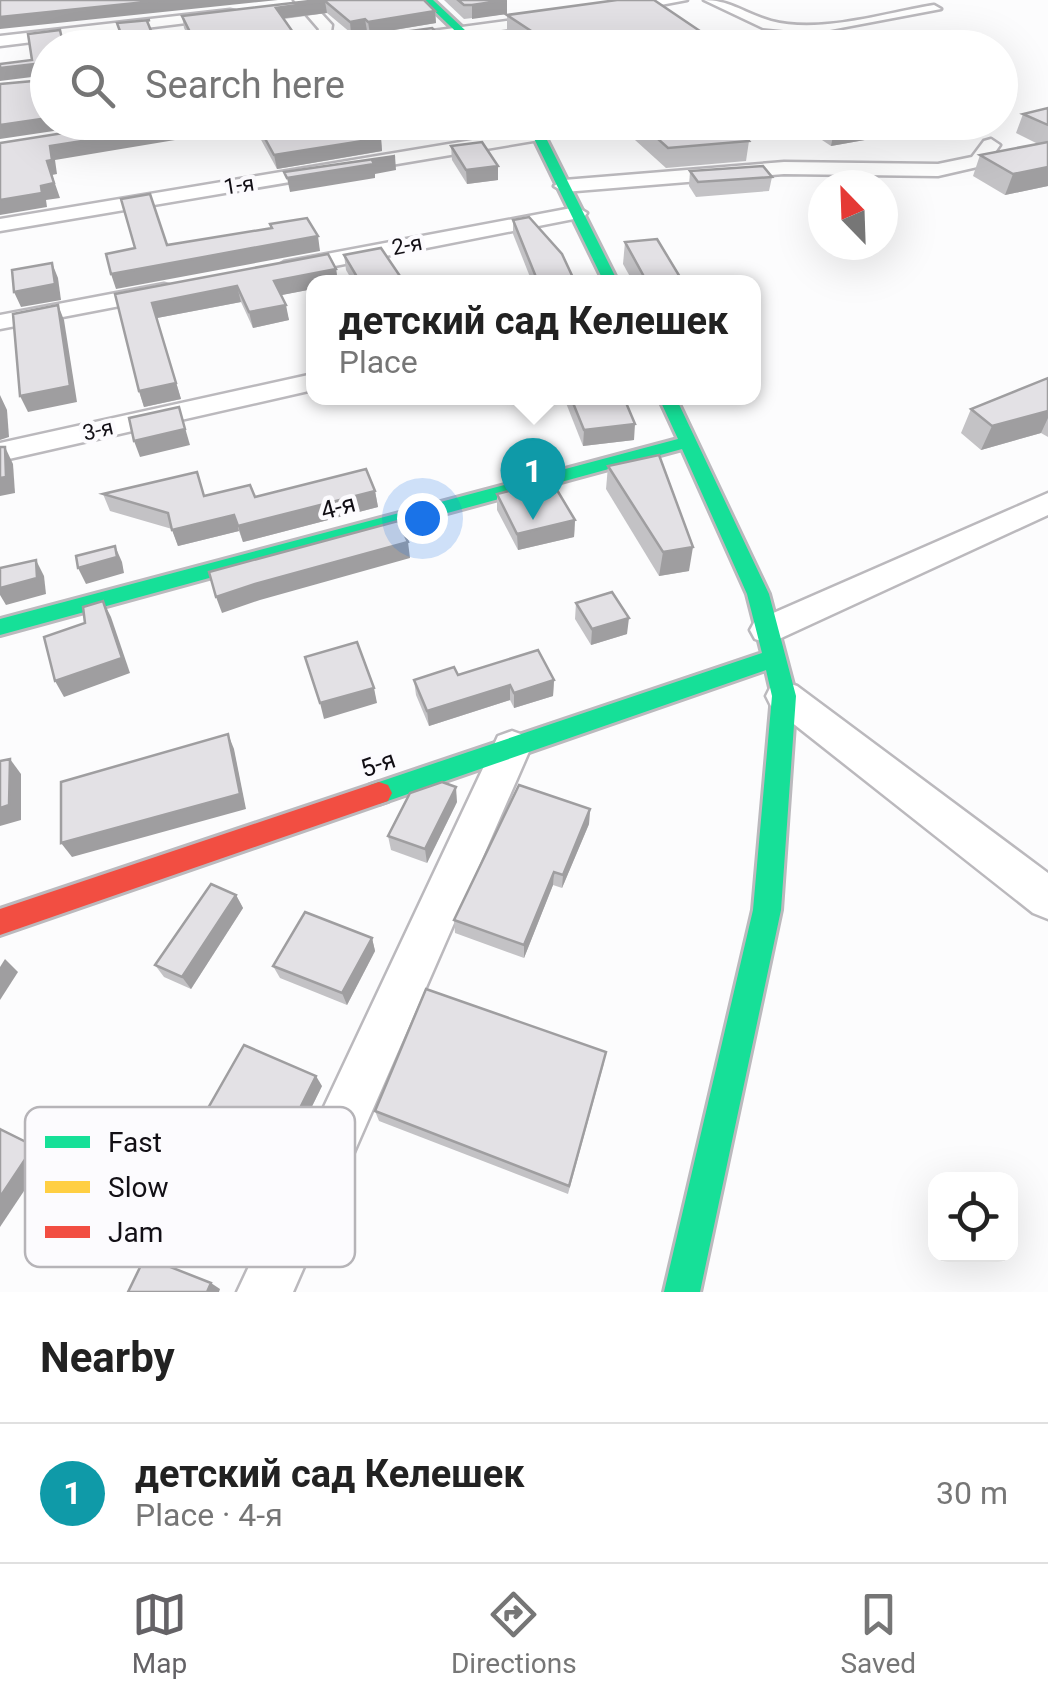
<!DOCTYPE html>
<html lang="en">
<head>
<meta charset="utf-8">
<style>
	:root { --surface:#fff; --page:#f2f2f2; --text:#222; --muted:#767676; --line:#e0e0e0; --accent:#646266 }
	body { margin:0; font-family:Roboto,sans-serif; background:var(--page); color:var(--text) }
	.controls { position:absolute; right:30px; bottom:30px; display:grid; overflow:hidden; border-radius:20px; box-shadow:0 10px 40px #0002 }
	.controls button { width:90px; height:90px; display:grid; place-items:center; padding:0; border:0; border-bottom:2px solid var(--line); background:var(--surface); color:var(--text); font:50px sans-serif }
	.compass { position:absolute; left:808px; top:170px; width:90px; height:90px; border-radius:50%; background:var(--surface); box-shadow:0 10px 40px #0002; rotate:337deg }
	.you { position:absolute; left:422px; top:518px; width:35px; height:35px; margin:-25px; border:8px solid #fff; border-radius:50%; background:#1a73e8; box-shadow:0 0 0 15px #1a73e833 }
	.badge { display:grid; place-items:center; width:65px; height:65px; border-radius:50%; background:var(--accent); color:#fff; font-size:32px; font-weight:700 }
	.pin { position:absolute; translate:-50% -82px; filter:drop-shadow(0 2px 5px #0008) }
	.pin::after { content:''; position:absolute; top:52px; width:35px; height:30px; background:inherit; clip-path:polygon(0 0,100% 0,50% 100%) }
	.popup { position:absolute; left:306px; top:275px; width:455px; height:130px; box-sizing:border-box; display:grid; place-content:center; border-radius:20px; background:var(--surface); filter:drop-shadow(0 2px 8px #0005); font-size:32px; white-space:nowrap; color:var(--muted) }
	.popup b { font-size:38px; color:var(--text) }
	.popup::after { content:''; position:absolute; left:50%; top:100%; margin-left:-20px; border:20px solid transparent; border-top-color:var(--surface) }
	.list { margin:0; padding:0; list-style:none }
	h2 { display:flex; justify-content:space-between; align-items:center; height:130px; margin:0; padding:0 40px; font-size:42px }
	h2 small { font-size:32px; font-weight:400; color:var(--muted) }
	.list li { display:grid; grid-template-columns:65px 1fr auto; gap:30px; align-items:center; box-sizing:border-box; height:140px; padding:0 40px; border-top:2px solid var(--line) }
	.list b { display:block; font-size:38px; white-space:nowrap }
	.list p { margin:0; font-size:32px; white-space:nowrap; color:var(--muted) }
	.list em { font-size:32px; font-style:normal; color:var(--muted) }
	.icon { flex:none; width:55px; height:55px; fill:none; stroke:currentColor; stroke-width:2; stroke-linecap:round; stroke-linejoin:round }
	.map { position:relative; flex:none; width:1048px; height:1292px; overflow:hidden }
	.search { position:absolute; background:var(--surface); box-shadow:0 10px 40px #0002; left:30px; right:30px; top:30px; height:110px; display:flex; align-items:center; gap:25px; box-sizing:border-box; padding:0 35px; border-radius:55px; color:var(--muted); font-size:38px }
	.sheet { height:270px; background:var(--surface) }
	nav { display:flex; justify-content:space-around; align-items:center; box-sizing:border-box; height:140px; border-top:2px solid var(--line); background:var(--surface); font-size:28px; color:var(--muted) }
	nav a { display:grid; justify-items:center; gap:5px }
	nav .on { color:var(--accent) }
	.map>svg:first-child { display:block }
</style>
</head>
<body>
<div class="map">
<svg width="1048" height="1292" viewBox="0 0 1048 1292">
	<rect width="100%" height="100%" fill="#fcfcfd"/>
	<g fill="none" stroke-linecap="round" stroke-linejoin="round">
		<defs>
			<g id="street">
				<path d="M294,0h15l23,25 -3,20 222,-30 7,4 -7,4 -179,25h-60l7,-19z"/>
				<path d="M651,0h36l-74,14 -7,-4z"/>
				<path d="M704,0c26,0 42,14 67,21 50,13 112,-8 163,-16l7,4 -127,24 -51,-5z"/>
				<path d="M230,10l5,1v6l-235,29v-10z"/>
				<path d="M538,129l9,6 -2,4 -545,92v-12z"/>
				<path d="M991,139l9,6 -14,20 -48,11 -154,-2 -220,18 -10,-6 10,-6 220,-18 154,2 34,-7 12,-16z"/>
				<path d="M577,207l10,6 -3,4 -300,59 -11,-7 11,-7z"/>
				<path d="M164,284l8,2 4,5 -4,5 -172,33v-14z"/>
				<path d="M313,374v16l-313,71v-18z"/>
				<path d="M1048,493v22l-269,124 -12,4 -12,-4 -5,-9 5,-9z"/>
				<path d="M784,682l13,4 251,187v46l-15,-6 -262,-207 -5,-10 5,-10z"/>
				<path d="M512,731l14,5 5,11 -238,545h-56l256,-545 5,-11z"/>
			</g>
			<g id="fast">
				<path d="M423,0h10l51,48h-11z"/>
				<path d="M526,122h12l80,160h-14z"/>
				<path d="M659,398h17l93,196 27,102 -15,214 -81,382h-36l89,-382 19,-214 -6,-26 -387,134 -9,-3 -4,-8 4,-8 9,-3 383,-129 -15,-59 -65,-145 -682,186v-16l678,-180z"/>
			</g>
			<path id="jam" d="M379,782l9,3 4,8 -4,8 -388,134v-26z"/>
		</defs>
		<use href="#street" stroke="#bbb9bd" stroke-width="5"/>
		<use href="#fast" stroke="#bbb9bd" stroke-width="6"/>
		<use href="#jam" stroke="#bbb9bd" stroke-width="6"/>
		<use href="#street" fill="#fff" fill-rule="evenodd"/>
		<use href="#fast" fill="#16e098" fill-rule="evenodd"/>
		<use href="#jam" fill="#f24e42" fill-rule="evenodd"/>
	</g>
	<g fill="#c3c2c5">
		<path d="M318,0l117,11 1,12 -66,11 -3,-3 -16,2 -24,-20 -43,6 11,16 2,13h-103l-10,-20 -2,-12z"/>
		<path d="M444,0h63v14l-43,5z"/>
		<path d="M507,15l218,33h-195l-23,-16z"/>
		<path d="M382,35l70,13h-69z"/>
		<path d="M1048,108v78l-43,9 -32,-19 7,-21 58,-11 -22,-11 7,-19z"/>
		<path d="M233,122h137l11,16 1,13 -105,18 -23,-42 -18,2z"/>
		<path d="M631,122h68l8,6 42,13 -3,20 -80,7 -31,-28 2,-13z"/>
		<path d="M795,122h112l-3,11 -73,13z"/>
		<path d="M451,146l47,34 -31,4 -15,-24z"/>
		<path d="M690,171l82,6 -3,14 -73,6 -7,-11z"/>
		<path d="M513,220l62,62h-43l-19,-48z"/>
		<path d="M625,242l58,40h-50l-10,-18z"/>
		<path d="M344,255l60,27h-51l-7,-12z"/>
		<path d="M336,269l2,13h-25v7l-32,6 8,25 -36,8 -12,-26 -84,16 24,81 -37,8 -5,-16 -24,-97z"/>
		<path d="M1048,378v59l-7,-4 -60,17 -20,-17 10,-24z"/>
		<path d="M564,398h60l10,42 -51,6z"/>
		<path d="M608,466l81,105 -30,5 -53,-87z"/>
		<path d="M375,491l3,16 -135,35 -4,-11 -61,15 -6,-17 -62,-18 -7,-17 152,3z"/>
		<path d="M497,494l78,26 -1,17 -56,13 -21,-40z"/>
		<path d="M576,603l51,31 -36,11 -16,-26z"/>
		<path d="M458,675l96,5 -1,16 -39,12 -4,-8 -81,26 -13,-31 -2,-15z"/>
		<path d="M457,802l-30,61 -36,-13 -3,-14z"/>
		<path d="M590,809l-1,15 -27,64 -9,-3 -29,73 -69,-25 -1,-13z"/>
		<path d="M236,895l7,13 -52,81 -27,-12 -9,-12z"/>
		<path d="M372,938l3,13 -28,54 -67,-27 -7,-12z"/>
		<path d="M604,1063l-36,131 -189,-73 -4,-10z"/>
		<path d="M322,1086l-33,67 -73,-34 -9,-9z"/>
	</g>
	<g fill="#9f9ea0">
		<path d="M165,0h113l-278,29v-12z"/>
		<path d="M507,0v14l-35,5v-14z"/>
		<path d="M325,1l2,12 -49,6 -2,-11z"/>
		<path d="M435,11l1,12 -66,11 -2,-12z"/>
		<path d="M365,19l2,12 -16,2 -1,-11z"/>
		<path d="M295,35l2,13h-11l-2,-11z"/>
		<path d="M43,63l5,12 -48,6v-13z"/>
		<path d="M48,118v4h66l-114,17v-14z"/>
		<path d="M235,122h18l1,5 -18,2z"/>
		<path d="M857,122h50l-3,11 -73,13 4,-20z"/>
		<path d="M190,124l3,13 -138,23 2,14 -5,1 8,23 -14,2 1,7 -47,8v-15l41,-14 9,-40z"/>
		<path d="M381,138l1,13 -105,18 -3,-14z"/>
		<path d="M395,156l1,14 -21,4v4l-85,14 -3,-14z"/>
		<path d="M498,166v14l-31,4 -1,-14z"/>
		<path d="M1048,167v19l-43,9 8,-21z"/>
		<path d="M318,236l2,15 -204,38 -5,-15z"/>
		<path d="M52,263l6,15 3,22 -40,7 -7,-15z"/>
		<path d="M336,269l2,13h-25v7l-36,7 -3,-15z"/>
		<path d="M237,286l4,16 -84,16 24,81 -37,8 -5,-16 13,-88z"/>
		<path d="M58,305l6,15 13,82 -49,10 -8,-16z"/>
		<path d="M286,305l3,15 -36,8 -4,-16z"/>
		<path d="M0,395l7,15 2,27 -9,3z"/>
		<path d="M179,407l11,38 -50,12 -6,-16z"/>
		<path d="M1048,411v7l-7,15 -60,17 11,-24z"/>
		<path d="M635,424l-1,16 -51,6 1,-16z"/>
		<path d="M5,447l8,17 2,29 -15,3v-18z"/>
		<path d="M375,491l3,16 -135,35 -5,-16z"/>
		<path d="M234,515l5,16 -61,15 -6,-16z"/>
		<path d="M575,520l-1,17 -56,13 -1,-16z"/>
		<path d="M408,542l2,16 -150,42 -38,13 -6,-16 39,-13z"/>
		<path d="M115,546l7,16 2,11 -38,11 -8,-16z"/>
		<path d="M693,547l-4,24 -30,5 4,-24z"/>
		<path d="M36,560l8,16 2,18 -40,11 -6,-10v-7z"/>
		<path d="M103,601l8,16 19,56 -66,24 -9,-16z"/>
		<path d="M629,618l-2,16 -36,11 1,-16z"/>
		<path d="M554,680l-1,16 -39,12v-15z"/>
		<path d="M510,685v15l-81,26 -2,-15z"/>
		<path d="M374,688l3,15 -53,16 -4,-16z"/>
		<path d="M228,734l6,15 12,60 -174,48 -11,-14z"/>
		<path d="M10,759l11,15v46l-21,6v-18z"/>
		<path d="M456,787l1,15 -30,61 -2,-14z"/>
		<path d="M590,809l-1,15 -27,64 1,-13z"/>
		<path d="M554,872l-1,13 -29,73v-13z"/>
		<path d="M236,895l7,13 -52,81 -9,-12z"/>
		<path d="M372,938l3,13 -28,54 -5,-12z"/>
		<path d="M5,959l13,13 -18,28v-33z"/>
		<path d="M316,1076l6,10 -33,67 -7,-9z"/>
		<path d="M34,1146l14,9 -48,72v-30z"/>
		<path d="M211,1283l9,6 -1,3h-12z"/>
	</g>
	<g fill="#e3e1e5" stroke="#9f9ea0" stroke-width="2.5">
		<path d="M0,0h165l-165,17z"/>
		<path d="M318,0h106l11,11 -67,11 -3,-3 -15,3 -25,-21 -49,7 19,27 -11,2 7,11h-93l-16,-32z"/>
		<path d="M458,0h48l-34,5h-8z"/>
		<path d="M617,0h37l71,48h-168l-50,-33z"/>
		<path d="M150,20l-3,1 11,27h-32l-9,-25z"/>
		<path d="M432,28l20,20h-59l-11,-13z"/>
		<path d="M60,30l4,18h-16v70l-48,7v-41l44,-4 3,-14 -4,-3 -43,5v-4l32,-4 -4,-26z"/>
		<path d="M1048,108v17l-25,-11z"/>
		<path d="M133,122l57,2 -140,22 2,14 -5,1 7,22 -13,3 1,7 -42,7v-57z"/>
		<path d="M256,122h114l11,16 -107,17z"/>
		<path d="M639,122h60l8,6 28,-4 14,17 -81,7z"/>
		<path d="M830,122h27l-22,4z"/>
		<path d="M482,142l16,24 -32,4 -15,-24z"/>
		<path d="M1048,142v25l-35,7 -33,-19z"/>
		<path d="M395,156l-23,4 2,4 -87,14 -3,-6z"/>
		<path d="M763,166l9,11 -74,5 -8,-11z"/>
		<path d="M150,194l17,51 105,-17 -2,-4 37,-6 11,18 -207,38 -5,-20 29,-6 -14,-49z"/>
		<path d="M529,217l33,37 13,28h-37l-25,-62z"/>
		<path d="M657,239l26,43h-36l-22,-40z"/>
		<path d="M381,248l23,34h-44l-16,-27z"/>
		<path d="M328,254l8,15 -62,12 12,24 -37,7 -12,-26 -85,17 24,80 -37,8 -24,-97z"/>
		<path d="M52,263l3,21 -41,8 -2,-22z"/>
		<path d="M58,305l12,81 -50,10 -7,-82z"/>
		<path d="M1048,378v33l-56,15 -21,-17z"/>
		<path d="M571,398h53l11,26 -51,6z"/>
		<path d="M179,407l6,22 -51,12 -5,-23z"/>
		<path d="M0,447h5l1,30 -6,1z"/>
		<path d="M659,455l34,92 -30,5 -55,-86z"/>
		<path d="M366,469l9,22 -137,35 -4,-11 -62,15 -4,-17 -65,-19 94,-22 7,24 46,-11 5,12z"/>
		<path d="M551,480l24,40 -58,14 -20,-40z"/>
		<path d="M398,521l10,21 -153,42 -39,13 -7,-25z"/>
		<path d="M115,546l2,11 -39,11 -2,-12z"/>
		<path d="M36,560l1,18 -37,10v-20z"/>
		<path d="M612,592l17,26 -37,11 -16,-26z"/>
		<path d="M103,601l19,57 -67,23 -11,-44 41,-14 -2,-16z"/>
		<path d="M357,642l17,46 -54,15 -15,-46z"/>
		<path d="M538,650l16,30 -40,13 -4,-8 -83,26 -13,-31 40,-13 4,8z"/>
		<path d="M228,734l12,60 -179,49v-61z"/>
		<path d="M10,759l-1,46 -9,3v-47z"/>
		<path d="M442,782l14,5 -31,62 -37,-13 22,-43z"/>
		<path d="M519,785l71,24 -27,66 -9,-3 -30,73 -70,-25z"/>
		<path d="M211,884l25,11 -54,82 -27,-12z"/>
		<path d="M305,912l67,26 -30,55 -69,-27z"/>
		<path d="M426,989l180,63 -37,134 -194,-75z"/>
		<path d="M244,1045l72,31 -34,68 -75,-34z"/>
		<path d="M0,1129l34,17 -34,51z"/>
		<path d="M145,1257l66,26 -4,9h-79z"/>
	</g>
	<g text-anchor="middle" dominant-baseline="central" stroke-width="9" stroke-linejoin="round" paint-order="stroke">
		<g font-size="22" fill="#120f15" stroke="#fcfbfe">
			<text transform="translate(239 185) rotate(-9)">1-я</text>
			<text transform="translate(407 245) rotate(-11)">2-я</text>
			<text transform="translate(98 430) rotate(-13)">3-я</text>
		</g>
		<g font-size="25" fill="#120f15" stroke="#fcfbfe">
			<text transform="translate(338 507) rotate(-15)">4-я</text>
			<text transform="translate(378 764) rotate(-19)">5-я</text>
		</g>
	</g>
	<rect x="25" y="1107" width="330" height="160" rx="15" fill="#fcfbfe" stroke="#b6b4b8" stroke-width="2.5"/>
	<rect x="45" y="1136" width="45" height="12" fill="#16e098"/>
	<rect x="45" y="1181" width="45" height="12" fill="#ffcf43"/>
	<rect x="45" y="1226" width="45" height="12" fill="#f24e42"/>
	<g font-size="28" fill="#120f15">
		<text x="108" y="1152">Fast</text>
		<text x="108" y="1197">Slow</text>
		<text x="108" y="1242">Jam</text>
	</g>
</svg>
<div class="controls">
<button><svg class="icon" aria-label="locate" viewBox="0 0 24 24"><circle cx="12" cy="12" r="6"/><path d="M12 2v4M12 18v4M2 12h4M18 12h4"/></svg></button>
</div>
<svg class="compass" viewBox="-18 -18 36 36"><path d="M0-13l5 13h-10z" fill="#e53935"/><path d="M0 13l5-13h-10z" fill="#767676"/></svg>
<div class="you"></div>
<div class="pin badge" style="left:533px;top:520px;background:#0f9aa8">1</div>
<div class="popup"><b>детский сад Келешек</b>Place</div>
<div class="search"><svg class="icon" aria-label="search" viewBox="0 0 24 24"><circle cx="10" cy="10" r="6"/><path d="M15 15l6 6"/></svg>Search here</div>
</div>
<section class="sheet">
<h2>Nearby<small></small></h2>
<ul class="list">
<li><span class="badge" style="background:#0f9aa8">1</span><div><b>детский сад Келешек</b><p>Place · 4-я</p></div><em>30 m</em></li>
</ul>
</section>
<nav>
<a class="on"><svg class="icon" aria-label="map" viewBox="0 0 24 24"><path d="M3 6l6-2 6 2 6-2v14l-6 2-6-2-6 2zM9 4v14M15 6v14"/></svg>Map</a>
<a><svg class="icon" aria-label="directions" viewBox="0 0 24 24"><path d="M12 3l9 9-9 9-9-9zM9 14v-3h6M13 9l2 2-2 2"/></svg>Directions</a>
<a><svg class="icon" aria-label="saved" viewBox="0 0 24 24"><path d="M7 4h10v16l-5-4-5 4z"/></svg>Saved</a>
</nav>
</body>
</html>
